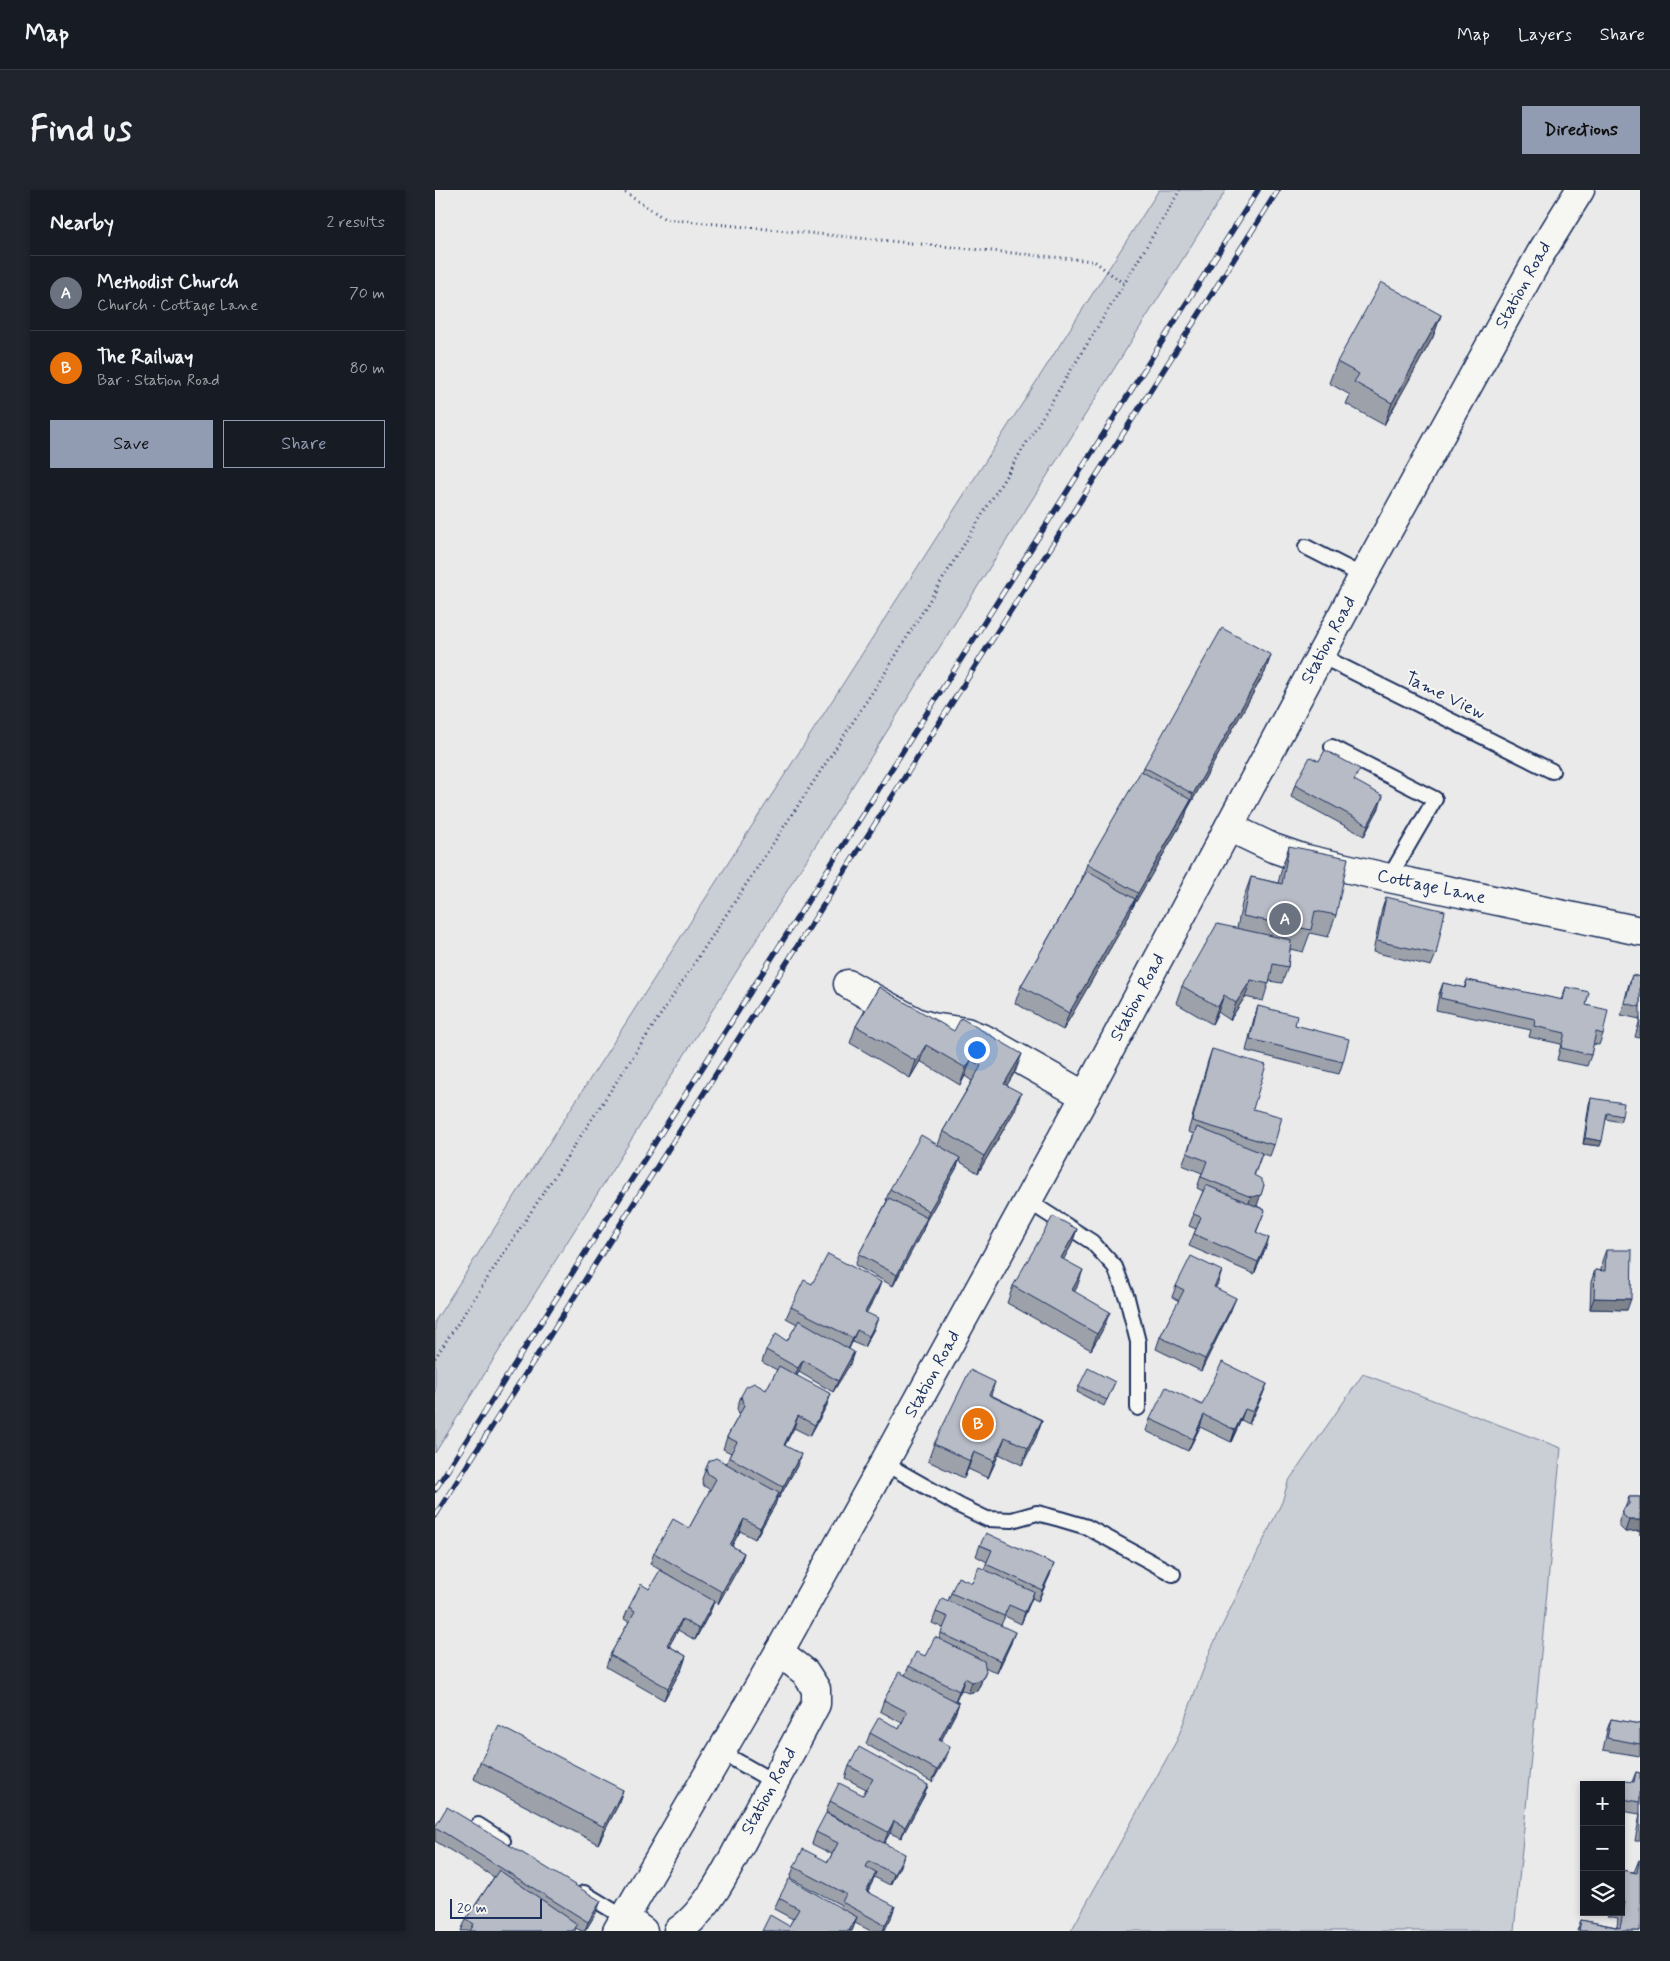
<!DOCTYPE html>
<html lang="en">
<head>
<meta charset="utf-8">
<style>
	:root { --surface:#171b24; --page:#20242c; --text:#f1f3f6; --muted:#9ea1a6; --line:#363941; --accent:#919bb2 }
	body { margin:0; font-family:Mynerve,sans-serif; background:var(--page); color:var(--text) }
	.controls { position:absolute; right:15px; bottom:15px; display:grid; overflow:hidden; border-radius:0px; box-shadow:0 2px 8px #0003 }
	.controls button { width:45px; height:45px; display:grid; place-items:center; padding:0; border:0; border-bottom:1px solid var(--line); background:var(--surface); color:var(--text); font:25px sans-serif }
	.scale { position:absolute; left:15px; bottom:12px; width:92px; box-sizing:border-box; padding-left:5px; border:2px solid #1b2f5e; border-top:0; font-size:14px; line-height:18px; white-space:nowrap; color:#1b2f5e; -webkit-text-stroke:4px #f6f6f2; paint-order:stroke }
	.you { position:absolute; left:541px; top:859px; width:18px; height:18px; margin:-12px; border:4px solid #fff; border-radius:50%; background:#1a73e8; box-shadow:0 0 0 8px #1a73e833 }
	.badge { display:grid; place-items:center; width:32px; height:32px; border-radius:50%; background:var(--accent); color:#fff; font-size:16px; font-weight:700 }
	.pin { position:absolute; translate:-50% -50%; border:2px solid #fff; box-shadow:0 1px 5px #0006 }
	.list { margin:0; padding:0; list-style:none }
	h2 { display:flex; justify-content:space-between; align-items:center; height:65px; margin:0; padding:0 20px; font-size:21px }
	h2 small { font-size:16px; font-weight:400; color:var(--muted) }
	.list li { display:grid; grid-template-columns:32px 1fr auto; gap:15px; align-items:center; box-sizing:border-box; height:75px; padding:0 20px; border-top:1px solid var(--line) }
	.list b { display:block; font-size:19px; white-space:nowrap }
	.list p { margin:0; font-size:16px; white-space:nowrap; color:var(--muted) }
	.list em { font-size:16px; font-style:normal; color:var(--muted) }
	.actions { display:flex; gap:10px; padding:15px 20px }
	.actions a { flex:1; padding:11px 0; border:1px solid var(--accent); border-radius:0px; text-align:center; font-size:18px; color:var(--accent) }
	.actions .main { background:var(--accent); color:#111 }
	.icon { flex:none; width:28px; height:28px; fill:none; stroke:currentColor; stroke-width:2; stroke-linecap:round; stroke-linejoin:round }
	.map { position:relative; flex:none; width:1205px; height:1741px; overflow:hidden; border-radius:0px }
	header { display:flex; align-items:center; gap:30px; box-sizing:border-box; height:70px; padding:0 25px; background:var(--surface); border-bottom:1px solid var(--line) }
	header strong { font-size:24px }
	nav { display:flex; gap:28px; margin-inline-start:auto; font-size:18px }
	.intro { display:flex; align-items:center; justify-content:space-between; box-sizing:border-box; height:120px; padding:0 30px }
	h1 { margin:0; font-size:35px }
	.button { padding:12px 22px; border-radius:0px; background:var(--accent); color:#111; font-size:18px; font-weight:700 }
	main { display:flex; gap:30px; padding:0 30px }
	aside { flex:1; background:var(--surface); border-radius:0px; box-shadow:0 2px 8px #0003 }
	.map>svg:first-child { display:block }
</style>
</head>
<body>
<header>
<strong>Map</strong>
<nav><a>Map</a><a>Layers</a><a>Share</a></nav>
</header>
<div class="intro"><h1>Find us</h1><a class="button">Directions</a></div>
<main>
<aside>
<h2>Nearby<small>2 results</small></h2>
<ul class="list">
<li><span class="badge" style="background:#6b7280">A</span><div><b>Methodist Church</b><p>Church · Cottage Lane</p></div><em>70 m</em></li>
<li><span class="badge" style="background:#e8710a">B</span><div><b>The Railway</b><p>Bar · Station Road</p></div><em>80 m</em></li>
</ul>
<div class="actions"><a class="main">Save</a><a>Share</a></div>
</aside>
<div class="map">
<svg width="1205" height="1741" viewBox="0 0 1205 1741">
	<rect width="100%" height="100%" fill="#e9eae9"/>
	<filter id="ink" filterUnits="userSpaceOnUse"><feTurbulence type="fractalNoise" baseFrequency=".02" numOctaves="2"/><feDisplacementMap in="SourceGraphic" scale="10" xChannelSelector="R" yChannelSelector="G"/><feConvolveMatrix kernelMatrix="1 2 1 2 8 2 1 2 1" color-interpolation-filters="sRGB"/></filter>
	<g filter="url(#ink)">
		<g fill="#caced5" stroke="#727e9a">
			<path d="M724,0h67l-791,1263v-132z"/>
			<path d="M928,1184l198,74 -47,483h-443l106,-191 34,-91 71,-147 6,-20z"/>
		</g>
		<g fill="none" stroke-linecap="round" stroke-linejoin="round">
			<defs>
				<g id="service">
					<path d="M871,357l57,29"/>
					<path d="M886,466l231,115"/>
					<path d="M897,557l103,52 -46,79"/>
					<path d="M593,1011l64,41 23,25 12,31 11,44v66"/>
					<path d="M449,1273l76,43 27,13 25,1 25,-7 23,6 27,8 86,47"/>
					<path d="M286,1562l53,30"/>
					<path d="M43,1635l25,16"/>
					<path d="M149,1703l41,25"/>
				</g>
				<g id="minor">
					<path id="s1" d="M794,637l44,21 29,10 87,20 251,53"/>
					<path d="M413,794l70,39 14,4 34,5 20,8 99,56"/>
					<path d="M190,1728l18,13"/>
					<path id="s2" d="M243,1741c32,-21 56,-75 74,-109 22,-39 43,-78 64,-118v-15l-11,-17 -26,-20"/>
				</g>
				<g id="tertiary">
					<path id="s3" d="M182,1741l162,-279 105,-189 201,-367 278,-520 178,-323 39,-63"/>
				</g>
			</defs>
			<use href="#service" stroke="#1b2f5e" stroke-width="18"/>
			<use href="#minor" stroke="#1b2f5e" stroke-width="31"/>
			<use href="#tertiary" stroke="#1b2f5e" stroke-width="31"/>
			<g stroke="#1b2f5e" stroke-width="3" stroke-dasharray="1 4" stroke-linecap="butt">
				<path d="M186,0l44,29 429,42 30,23"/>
				<path d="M0,1168l450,-685 239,-389 56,-94"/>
			</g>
			<use href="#service" stroke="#f6f6f2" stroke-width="14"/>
			<use href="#minor" stroke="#f6f6f2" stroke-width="28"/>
			<use href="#tertiary" stroke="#f6f6f2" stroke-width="28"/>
			<defs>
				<g id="rail">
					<path d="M0,1300l823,-1300"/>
					<path d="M0,1326l843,-1326"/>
				</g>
			</defs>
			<use href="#rail" stroke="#1b2f5e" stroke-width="5.5"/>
			<use href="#rail" stroke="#f6f6f2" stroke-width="4" stroke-dasharray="11" stroke-linecap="butt"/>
		</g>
		<g fill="#9da1aa" stroke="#1b2f5e">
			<path d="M1006,125l-8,22 -49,88 -38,-21 4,-9 -21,-12 8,-21z"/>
			<path d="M836,465l-6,17 -78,138 -2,7 -54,93 -2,6 -66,114 -48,-27 6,-17 60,-105 6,-17 55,-92 2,-5z"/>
			<path d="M920,591l24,27 -15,28 -73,-39 4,-12z"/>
			<path d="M854,656l47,69 -8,22 -18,-4 -7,19 -13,-3 -2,18 -6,16 -13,-2 -6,20 -18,-4 -15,23 -12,-8 -6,12 -36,-21 6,-17 55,-58 6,-29 8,-22 27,6 4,-15z"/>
			<path d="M951,707l50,57 -5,12 -58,-14 9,-43z"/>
			<path d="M1197,785l8,2v61l-5,-1 5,-18 -19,-4 7,-28z"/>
			<path d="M1032,790l94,20 5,-13 20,18 17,29 -4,11 -6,-1 -2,11 -4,11 -30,-6 4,-16 -32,-7 2,-7 -95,-20 3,-16 4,-11 21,5z"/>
			<path d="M444,797l137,83 -9,15 8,25 -37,63 -19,-12 -3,8 -30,52 -3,9 -30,56 -38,-21 4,-11 28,-53 -1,-1 4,-11 48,-44 5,-14 29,-50 -7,-5 -5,9 -40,-24 -10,17 -60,-35 6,-17z"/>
			<path d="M823,816l37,19 48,37 -4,12 -93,-23 8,-33z"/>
			<path d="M777,859l41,60 21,36 -4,11 -8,-2 -8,22 3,30 8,4 -9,23 9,17 -11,24 -65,-28 7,-17 -7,-3 14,-35 -6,-3 5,-15 -20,-8 12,-31 -6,-2 20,-71z"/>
			<path d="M1156,908l31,18 -2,6 -14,-3 -6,27 -17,-2 6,-40z"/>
			<path d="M642,1039l-6,17 -8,13 14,28 -3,5 29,37 -12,21 -84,-47 6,-17z"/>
			<path d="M1171,1060l21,60 -37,-1 1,-27 4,-12 6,1 1,-10z"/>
			<path d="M787,1081l-7,17 16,22 -30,61 -45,-22 4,-12 19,-36 -7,-4 4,-11z"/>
			<path d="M446,1092l-4,11 -11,19 8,17 -10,18 -12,-5 -3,7 1,15 -17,28 -34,-20 -2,3 30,30 -17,31 -16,-8 -9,17 12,21 -18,32 -2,-1 -2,8 -20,34 -15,-8 -8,15 12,7 -4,12 -22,39 -4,-2 -4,10 -15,28 -17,-10 -9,16 17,10 -4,12 -18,32 -58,-33 4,-12 19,-33 -5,-3 5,-12 20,-18 25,-11 -24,-14 4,-11 35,-25 21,-38 -7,-5 -1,-6 4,-11 20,-4 5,-11 -8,-4 4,-12 12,-22 -2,-7 4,-12 25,-6 11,-20 -15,-8 4,-12 21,-9 10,-17 -11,-6 5,-11 21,-23z"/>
			<path d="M560,1192l-4,13 51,25 -6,17 -14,28 -23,-11 -11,24 -20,-9 -4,9 -36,-17 6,-17z"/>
			<path d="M680,1192l-11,24 -27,-14 2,-6z"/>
			<path d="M832,1194l-5,12 -13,28 -8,-4 -10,22 -31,-15 -12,24 -42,-20 4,-12 52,-14z"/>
			<path d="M1194,1307h11v38v-4l-15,1 -6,-6v-5l4,-11 2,-2z"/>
			<path d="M545,1355l70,30 -12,26 -6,-3 -11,26 -16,-8 -4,9 10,18 -14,30 -12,-6 -4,16 -4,8 -9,2 -7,-3 -5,11 3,2 -4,11 -14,27 5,17 -14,24 -66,-38 4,-11 29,-4 3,-6 -22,-12 4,-11 21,-25 4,-9 16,-10 14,-17 4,-11 -11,-5 4,-11 12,-11 3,-8 21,-10 12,-14 3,-7 -11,-6z"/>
			<path d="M1176,1529l29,5v32l-37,-6 4,-20z"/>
			<path d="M45,1572l143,28 -6,17 -19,37 -124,-65z"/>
			<path d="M414,1576l79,19 -4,11 -23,42 -11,-5 -6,10 16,23 -10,19 -16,-8 -6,14 23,27 -7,13h-13l-16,-8 -3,8h-90l27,-5 4,-7 -19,-10 5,-11 61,10 1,-3 -51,-27 4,-11 34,-5 4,-8 -20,-10 4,-12 38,-5 -28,-15 4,-11 33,-6 3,-6 -21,-11z"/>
			<path d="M1201,1582l4,1v68h-5l5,-27 -19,-3v-26l11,-3z"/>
			<path d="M0,1637l161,86 -11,18h-4l-5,-3 -1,3h-114l5,-12 28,-42 -59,-36z"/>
			<path d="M1204,1670l1,71h-63l4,-11 36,7 1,-9 -11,-2v-4h14v-42l13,2z"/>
		</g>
		<g fill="#7f838b" stroke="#1b2f5e">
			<path d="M1006,125l-8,22 -49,88 8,-22z"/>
			<path d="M836,465l-6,17 -78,138 -2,7 -54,93 7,-17 53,-92 2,-7z"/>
			<path d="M948,606l-4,12 -15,28 4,-11z"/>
			<path d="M700,709l-6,17 -66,114 6,-17z"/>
			<path d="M816,790l-6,17 -15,23 6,-17z"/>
			<path d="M789,805l-6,17 -6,12 6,-17z"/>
			<path d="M491,855l-6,16 -10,17 6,-17z"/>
			<path d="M587,864l-6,16 -18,30 6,-16z"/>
			<path d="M536,870l-6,16 -5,9 6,-17z"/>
			<path d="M586,903l-6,17 -37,63 6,-17z"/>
			<path d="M1150,948l17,3 -2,5 -17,-2z"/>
			<path d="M525,968l-4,11 -30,52 -3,9 -30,56 4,-11 28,-54 4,-10z"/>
			<path d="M829,995l-7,21 -10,2 4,-11z"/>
			<path d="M642,1039l-6,17 -16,29 6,-17z"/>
			<path d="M834,1048l-4,12 -11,24 4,-12z"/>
			<path d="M648,1080l-6,17 -11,20 6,-17z"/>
			<path d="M787,1081l-4,12 -8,16 4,-12z"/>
			<path d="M446,1092l-4,11 -16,30 4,-11z"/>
			<path d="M801,1108l-5,12 -30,61 4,-12z"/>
			<path d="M1159,1108l37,1 -4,11 -37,-1z"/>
			<path d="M675,1122l-7,17 -12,21 6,-16z"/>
			<path d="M443,1128l-4,11 -10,18 5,-11z"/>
			<path d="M422,1140l-5,12 -4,8 5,-12z"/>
			<path d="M419,1162l-4,12 -17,28 5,-11z"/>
			<path d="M368,1170l-4,12 -5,8 4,-12z"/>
			<path d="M832,1194l-5,12 -13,28 4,-12z"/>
			<path d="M396,1204l-4,11 -17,31 5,-11z"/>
			<path d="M810,1219l-4,11 -10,22 4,-12z"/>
			<path d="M769,1225l-4,12 -12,24 5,-12z"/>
			<path d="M363,1226l-4,12 -15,28 5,-11z"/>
			<path d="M607,1230l-6,17 -14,28 6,-17z"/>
			<path d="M570,1247l-6,17 -11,24 6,-17z"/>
			<path d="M539,1262l-6,17 -4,9 6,-17z"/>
			<path d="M366,1264l-4,12 -18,32 4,-11z"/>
			<path d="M344,1303l-4,12 -20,34 5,-11z"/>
			<path d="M309,1329l-4,12 -14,25 4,-11z"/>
			<path d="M1194,1330h11v11l-15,1z"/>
			<path d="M309,1363l-4,12 -22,39 4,-12z"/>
			<path d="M619,1374l-4,11 -12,26 4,-11z"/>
			<path d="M599,1402l-4,11 -9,21 4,-12z"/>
			<path d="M279,1411l-4,11 -15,28 4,-11z"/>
			<path d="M247,1429l-4,11 -15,27 4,-12z"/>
			<path d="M580,1442l-4,11 -14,30 4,-12z"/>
			<path d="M251,1466l-4,12 -18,32 4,-12z"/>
			<path d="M551,1481l-9,20 -9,2 4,-11z"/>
			<path d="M530,1488l-4,12 -6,12 4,-11z"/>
			<path d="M524,1513l-4,11 -20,38 4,-12z"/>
			<path d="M515,1557l-4,11 -14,24 5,-12z"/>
			<path d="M493,1595l-4,11 -23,42 4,-11z"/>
			<path d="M188,1600l-6,17 -19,37 6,-17z"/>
			<path d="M459,1631l-4,12 -6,10 4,-11z"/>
			<path d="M470,1664l-5,12 -10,19 4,-11z"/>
			<path d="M441,1682l-4,11 -10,19 4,-11z"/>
			<path d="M166,1711l-5,12 -11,18 3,-9z"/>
			<path d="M460,1716l-4,12 -7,13h-1l2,-6z"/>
			<path d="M422,1727l-5,14h-3z"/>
		</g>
		<g fill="#b6bbc6" stroke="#1b2f5e">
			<path d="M946,92l60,33 -49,88 -38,-21 5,-8 -22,-12z"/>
			<path d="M787,438l49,27 -78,139 -49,-27z"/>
			<path d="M890,560l35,19 -6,11 29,16 -15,29 -73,-40 15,-28 9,4z"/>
			<path d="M706,581l50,29 -53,93 -51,-29z"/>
			<path d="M854,656l59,12 -12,57 -21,-4 -4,19 -68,-14 8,-39 31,7z"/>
			<path d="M652,681l48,28 -66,114 -48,-27z"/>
			<path d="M951,707l59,14 -9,43 -59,-13z"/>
			<path d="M782,734l74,16 -3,27 -15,-3 -4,20 -18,-4 -15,23 -12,-8 -6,12 -36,-21z"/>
			<path d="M1197,785l8,2v30l-15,-4z"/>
			<path d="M1032,790l96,20 3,-13 23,5 -3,13 22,5 -5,24 -7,-2 -5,23 -30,-7 4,-15 -31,-7 1,-7 -95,-21 3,-15 22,5z"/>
			<path d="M444,797l75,44 7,-13 61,36 -18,30 17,9 -37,63 -41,-25 38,-65 -10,-6 -5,8 -40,-23 -10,16 -60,-35z"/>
			<path d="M823,816l39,10 -2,9 54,14 -6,23 -93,-23z"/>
			<path d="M777,859l54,16 -13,44 29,8 -8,28 -82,-24z"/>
			<path d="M1156,908l33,5 -2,13 -15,-3 -5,28 -17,-3z"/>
			<path d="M762,937l65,26 -8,22 7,4 3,6 -3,10 -10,2 -50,-20 6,-16 -20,-8z"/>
			<path d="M486,945l39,23 -31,53 -39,-22z"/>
			<path d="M771,995l59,25 -9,22 13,6 -11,24 -64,-28 7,-17 -8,-3z"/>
			<path d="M454,1008l38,20 -30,57 -38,-21z"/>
			<path d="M618,1026l24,13 -16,29 22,12 -11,20 38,22 -13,22 -84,-48z"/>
			<path d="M1171,1060h26l-1,49 -37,-1 1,-28 10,1z"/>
			<path d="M393,1064l53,28 -16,30 13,6 -9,18 -12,-6 -4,8 -62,-31 13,-27 8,4z"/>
			<path d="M756,1066l31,15 -8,16 22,11 -31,61 -45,-22 24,-47 -8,-4z"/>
			<path d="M364,1130l55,32 -16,29 -35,-21 -5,8 -32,-18 10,-16 11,7z"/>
			<path d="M787,1172l45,22 -14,28 -8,-3 -10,21 -31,-15 -11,24 -43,-20 16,-32 36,18z"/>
			<path d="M344,1176l52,28 -16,31 -17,-9 -14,29 17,9 -18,33 -54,-30 8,-15 -10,-5 17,-31 -3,-10 5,-9 8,-4 12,7z"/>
			<path d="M653,1178l27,14 -8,18 -28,-14z"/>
			<path d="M535,1180l25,12 -6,13 53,25 -14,28 -23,-11 -11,24 -20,-9 -4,9 -36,-17z"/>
			<path d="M281,1268l63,35 -19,35 -16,-9 -14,26 14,8 -22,39 -68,-39 19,-34 16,9 27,-49 -8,-5 -2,-6 3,-7z"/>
			<path d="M1194,1307h11v23h-11l-6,-5v-5l6,-6z"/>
			<path d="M551,1343l68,31 -12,26 -56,-26 6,-14 -12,-5z"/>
			<path d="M544,1377l55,25 -9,20 -16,-7 -5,11 -53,-23 7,-16 14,6z"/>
			<path d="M225,1380l54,31 -15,28 -17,-10 -15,26 19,11 -18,32 -58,-33 25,-44 -6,-4 12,-23 8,5z"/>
			<path d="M507,1408l73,34 -14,29 -60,-28 7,-16 -12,-5z"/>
			<path d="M500,1447l49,24 2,10 -5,9 -9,2 -7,-4 -6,13 -50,-25 7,-14 9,4z"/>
			<path d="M464,1482l60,31 -20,37 11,7 -13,23 -67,-37 9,-16 20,12 8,-17 -23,-12z"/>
			<path d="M1176,1529l29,5v20l-33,-6z"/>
			<path d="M64,1536l124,64 -19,37 -124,-65z"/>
			<path d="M424,1557l69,38 -23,42 -11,-6 -6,11 -58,-31 9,-18 24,12 10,-16 -24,-13z"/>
			<path d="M1201,1582l4,1v29l-17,-3 -2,-2v-12l4,-4 9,1z"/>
			<path d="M12,1617l154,94 -13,21 -153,-95z"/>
			<path d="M391,1623l79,41 -11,20 -25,-13 -3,6 10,5 -10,19 29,15 -10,19 -43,-23 4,-8 -52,-27 9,-18 25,13 10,-19 -22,-11z"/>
			<path d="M1204,1670h1v71h-61l2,-11 39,8 5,-26 -4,-1v-31l16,3z"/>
			<path d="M64,1680l78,54 -5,7h-102l4,-7 -8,-5z"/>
			<path d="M354,1689l68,38 -8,14h-87l8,-16 19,11 10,-17 -20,-11z"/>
		</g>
	</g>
	<g text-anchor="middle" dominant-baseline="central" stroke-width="4" stroke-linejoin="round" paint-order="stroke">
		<g font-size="18" fill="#1b2f5e" stroke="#f6f6f2">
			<text stroke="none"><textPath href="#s3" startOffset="1879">Station Road</textPath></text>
			<text stroke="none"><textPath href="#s3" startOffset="1474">Station Road</textPath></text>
			<text transform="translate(1010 506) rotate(26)">Tame View</text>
			<text stroke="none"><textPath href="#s1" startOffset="212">Cottage Lane</textPath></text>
			<text stroke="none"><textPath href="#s3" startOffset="1069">Station Road</textPath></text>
			<text stroke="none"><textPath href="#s3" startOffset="640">Station Road</textPath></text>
			<text stroke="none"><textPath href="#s2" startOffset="168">Station Road</textPath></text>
		</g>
	</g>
</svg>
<div class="controls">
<button>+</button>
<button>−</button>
<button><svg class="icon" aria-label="layers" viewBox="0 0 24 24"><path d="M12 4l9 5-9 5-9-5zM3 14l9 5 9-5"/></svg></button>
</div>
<div class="scale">20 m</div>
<div class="you"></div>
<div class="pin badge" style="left:850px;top:729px;background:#6b7280">A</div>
<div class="pin badge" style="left:543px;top:1234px;background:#e8710a">B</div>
</div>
</main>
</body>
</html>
